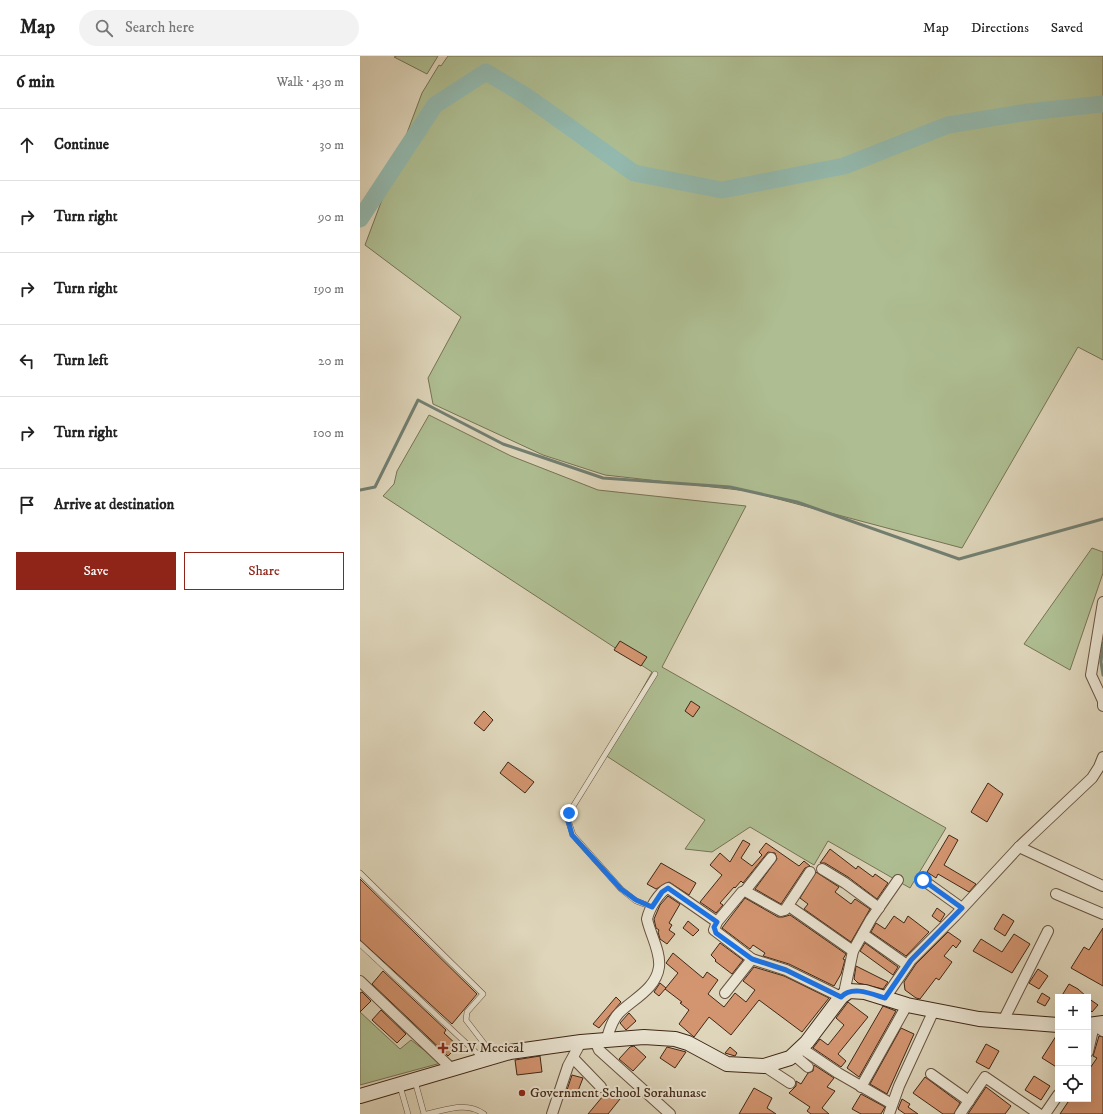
<!DOCTYPE html>
<html lang="en">
<head>
<meta charset="utf-8">
<style>
	:root { --surface:#fff; --page:#f2f2f2; --text:#222; --muted:#767676; --line:#e0e0e0; --accent:#8f2418 }
	body { margin:0; font-family:"IM FELL DW Pica",serif; background:var(--page); color:var(--text) }
	.controls { position:absolute; right:12px; bottom:12px; display:grid; overflow:hidden; border-radius:0px; box-shadow:0 4px 16px #0002 }
	.controls button { width:36px; height:36px; display:grid; place-items:center; padding:0; border:0; border-bottom:1px solid var(--line); background:var(--surface); color:var(--text); font:20px sans-serif }
	.stop { position:absolute; width:12px; height:12px; margin:-9px; border:3px solid #1a73e8; border-radius:50%; background:#fff }
	.stop.end { background:#1a73e8; border-color:#fff; box-shadow:0 1px 4px #0008 }
	.list { margin:0; padding:0; list-style:none }
	h2 { display:flex; justify-content:space-between; align-items:center; height:52px; margin:0; padding:0 16px; font-size:17px }
	h2 small { font-size:13px; font-weight:400; color:var(--muted) }
	.list li { display:grid; grid-template-columns:26px 1fr auto; gap:12px; align-items:center; box-sizing:border-box; height:72px; padding:0 16px; border-top:1px solid var(--line) }
	.list b { display:block; font-size:15px; white-space:nowrap }
	.list em { font-size:13px; font-style:normal; color:var(--muted) }
	.actions { display:flex; gap:8px; padding:12px 16px }
	.actions a { flex:1; padding:9px 0; border:1px solid var(--accent); border-radius:0px; text-align:center; font-size:14px; color:var(--accent) }
	.actions .main { background:var(--accent); color:#fff }
	.icon { flex:none; width:22px; height:22px; fill:none; stroke:currentColor; stroke-width:2; stroke-linecap:round; stroke-linejoin:round }
	.map { position:relative; flex:none; width:743px; height:1058px; overflow:hidden }
	header { display:flex; align-items:center; gap:24px; box-sizing:border-box; height:56px; padding:0 20px; background:var(--surface); border-bottom:1px solid var(--line) }
	header strong { font-size:19px }
	nav { display:flex; gap:22px; margin-inline-start:auto; font-size:14px }
	.search { width:280px; height:36px; background:var(--page); display:flex; align-items:center; gap:10px; box-sizing:border-box; padding:0 14px; border-radius:22px; color:var(--muted); font-size:15px }
	main { display:flex }
	aside { flex:1; background:var(--surface) }
	.map>svg:first-child { display:block }
</style>
</head>
<body>
<header>
<strong>Map</strong>
<div class="search"><svg class="icon" aria-label="search" viewBox="0 0 24 24"><circle cx="10" cy="10" r="6"/><path d="M15 15l6 6"/></svg>Search here</div>
<nav><a>Map</a><a>Directions</a><a>Saved</a></nav>
</header>
<main>
<aside>
<h2>6 min<small>Walk · 430 m</small></h2>
<ul class="list">
<li><svg class="icon" aria-label="ahead" viewBox="0 0 24 24"><path d="M12 20V5M6 11l6-6 6 6"/></svg><div><b>Continue</b></div><em>30 m</em></li>
<li><svg class="icon" aria-label="right" viewBox="0 0 24 24"><path d="M7 20v-9h11M14 6l5 5-5 5"/></svg><div><b>Turn right</b></div><em>90 m</em></li>
<li><svg class="icon" aria-label="right" viewBox="0 0 24 24"><path d="M7 20v-9h11M14 6l5 5-5 5"/></svg><div><b>Turn right</b></div><em>190 m</em></li>
<li><svg class="icon" aria-label="left" viewBox="0 0 24 24"><path d="M17 20v-9H6M10 6l-5 5 5 5"/></svg><div><b>Turn left</b></div><em>20 m</em></li>
<li><svg class="icon" aria-label="right" viewBox="0 0 24 24"><path d="M7 20v-9h11M14 6l5 5-5 5"/></svg><div><b>Turn right</b></div><em>100 m</em></li>
<li><svg class="icon" aria-label="arrive" viewBox="0 0 24 24"><path d="M6 21V4h12l-3 4 3 4H6"/></svg><div><b>Arrive at destination</b></div></li>
</ul>
<div class="actions"><a class="main">Save</a><a>Share</a></div>
</aside>
<div class="map">
<svg width="743" height="1058" viewBox="0 0 743 1058">
	<rect width="100%" height="100%" fill="#ded5ba"/>
	<filter id="stains"><feTurbulence type="fractalNoise" baseFrequency=".005" numOctaves="4"/><feColorMatrix values="0 0 0 0 .2 0 0 0 0 .09 0 0 0 0 .02 0 0 0 .5 -.17"/></filter>
	<radialGradient id="worn" r=".72"><stop offset=".6" stop-color="#630" stop-opacity="0"/><stop offset="1" stop-color="#630" stop-opacity=".3"/></radialGradient>
	<g fill="#aebe92" stroke="#777254">
		<path d="M37,0h41l-11,18 -33,-17z"/>
		<path d="M88,0h655v304l-25,-13 -116,201 -214,-57 -143,-16 -62,-20 -110,-51 -5,-26 33,-61 -96,-72 57,-152 17,-28 2,1z"/>
		<path d="M69,359l82,41 87,34 148,16 -84,161 284,161 -36,60 -82,-47 -14,24 -64,-38 -38,25 -27,-3 20,-29 -100,-65 47,-83 -269,-176 11,-12 3,-13z"/>
		<path d="M732,492l11,4v21l-33,97 -46,-26z"/>
		<path d="M0,956l40,37 11,-9 30,23 -81,22z"/>
	</g>
	<g fill="none" stroke-linecap="round" stroke-linejoin="round">
		<g stroke="#727f71" stroke-width="3">
			<path d="M0,434l15,-3 43,-87 85,44 100,34 127,9 67,15 162,57 144,-40"/>
			<path d="M743,587l-2,19 2,13"/>
		</g>
		<path stroke="#93b9ae" stroke-width="17" d="M0,163l75,-114 51,-33 40,24 108,77 88,17 122,-24 104,-41 80,-13 75,-8"/>
	</g>
	<g fill="#d39570" stroke="#402716">
		<path d="M260,585l27,16 -6,9 -27,-16z"/>
		<path d="M331,645l9,6 -7,10 -8,-6z"/>
		<path d="M124,655l9,9 -9,11 -10,-8z"/>
		<path d="M148,706l26,20 -9,11 -25,-20z"/>
		<path d="M628,727l15,11 -16,28 -16,-10z"/>
		<path d="M589,779l9,5 -14,25 32,19 -7,8 -31,-18 -2,4 -9,-6z"/>
		<path d="M383,784l7,4 -9,14 11,8 10,-11 -3,-3 7,-9 33,23 5,-5 6,5 -5,2 -24,36 -26,-15 22,-30 -2,-6 -7,-1 -25,31 -2,-2 -6,7 -1,-1 -14,16 3,2 -7,8 -16,-11 22,-27 -12,-10 10,-12 10,9z"/>
		<path d="M470,793l26,20 2,-3 15,11 2,-3 13,9 -11,16 -29,-22 -23,-14h-5z"/>
		<path d="M301,807l35,20 -7,12 -20,-13 -13,7 -9,-5z"/>
		<path d="M456,816l23,15 -4,5 16,12 4,-5 15,10 -19,33 -47,-33 4,-5 -8,-6z"/>
		<path d="M0,823l117,115 -25,30 -92,-84z"/>
		<path d="M308,840l12,8 -11,19 3,2 -3,5 6,4 -8,10 -7,-5 -2,-7 1,-2 -3,-2 -2,-9 6,-14z"/>
		<path d="M385,842l33,19h5l7,-2 56,39 -3,5 2,1 -4,14 -7,12 -45,-22 -26,-8 2,-3 -12,-8 -3,4 -28,-21z"/>
		<path d="M577,852l8,6 -5,8 -8,-6z"/>
		<path d="M643,858l11,7 -9,15 -11,-7z"/>
		<path d="M534,860l10,7 4,-7 21,16 -23,24 -35,-24 5,-9 9,6z"/>
		<path d="M328,865l11,9 -6,6 -10,-8z"/>
		<path d="M743,872v58l-32,-18 13,-21 5,3z"/>
		<path d="M588,876l13,9 -5,7 -3,-3 -9,11 8,6 -13,18 -3,-2 -16,21 -4,-1 -11,-8 -1,-8 12,-18z"/>
		<path d="M654,878l16,10 -18,29 -39,-22 8,-12 21,13z"/>
		<path d="M360,887l23,17 -11,14 -17,-13 1,-1 -5,-5z"/>
		<path d="M505,887l33,24 -5,8 -33,-24z"/>
		<path d="M313,897l30,25 4,-6 11,8 -10,14 16,13 11,-14 11,9 9,-12 -12,-9 11,-14 30,9 45,22 -27,34 -43,-32 -28,35 -22,-18 -15,20 -15,-13 10,-14 -9,-7 2,-1 -17,-13 13,-16 -12,-10z"/>
		<path d="M496,910l32,16 -5,7 -25,-6 -4,-4z"/>
		<path d="M678,913l10,7 -9,13 -10,-6z"/>
		<path d="M23,915l63,59 -2,3 14,13 -10,10 -76,-72z"/>
		<path d="M300,927l6,5 -7,8 -5,-4z"/>
		<path d="M709,928l9,5 9,8h-26z"/>
		<path d="M2,936l9,9 -11,11v-19z"/>
		<path d="M682,937l8,5 -5,8 -8,-4z"/>
		<path d="M256,941l5,5 -22,26 -6,-4z"/>
		<path d="M728,942l10,7 -6,7 -4,-4z"/>
		<path d="M488,946l20,15 -30,37 8,7 -5,6 -28,-19 7,-9 8,6 16,-20 -8,-7z"/>
		<path d="M523,950l13,5 -37,66 -12,-9z"/>
		<path d="M21,954l25,24 -9,9 -25,-23z"/>
		<path d="M269,957l7,8 -10,9 -6,-7z"/>
		<path d="M541,972l13,6 -27,60 -17,-10z"/>
		<path d="M698,977v35l-16,-10z"/>
		<path d="M739,980l4,1v77h-43l10,-15h18v-28l9,-13 -4,-2z"/>
		<path d="M626,988l13,7 -10,18 -13,-7z"/>
		<path d="M274,990l12,11 -13,14 -14,-12 11,-12z"/>
		<path d="M307,991l19,5 -11,16 -15,-10z"/>
		<path d="M370,991l7,6 -2,3 -10,-3z"/>
		<path d="M180,1000l2,16 -25,3 -2,-15z"/>
		<path d="M454,1009l20,13 -7,9 8,4 -13,17 7,6h-18l-4,-3 3,-4 -21,-14 7,-7v-5l5,3 7,-11 5,-2z"/>
		<path d="M212,1019l11,3 -7,18 -10,-3z"/>
		<path d="M674,1020l16,10 -9,14 -16,-10z"/>
		<path d="M565,1021l35,26 -6,11h-11l-30,-21z"/>
		<path d="M626,1031l25,19 -6,8h-37z"/>
		<path d="M394,1032l18,10 -5,10 9,6h-37z"/>
		<path d="M248,1034l12,9 -12,15h-20z"/>
		<path d="M501,1038l24,13 -4,7h-20l-9,-5z"/>
		<path d="M542,1043l8,5 -2,3 10,7h-13l-7,-5z"/>
	</g>
	<g fill="none" stroke-linecap="round" stroke-linejoin="round">
		<defs>
			<g id="lane">
				<path d="M0,817l123,121 -16,18 -1,8 27,35"/>
				<path d="M292,851l-16,-6 -15,-12 -48,-54 -5,-15 1,-7 86,-139"/>
				<path d="M0,888l122,114"/>
				<path d="M55,1025l9,33"/>
				<path d="M40,1030l8,28"/>
				<path d="M67,1058c19,-4 39,-13 57,0"/>
			</g>
			<g id="street">
				<path d="M743,546l-12,73 12,26v5"/>
				<path d="M659,791l84,39"/>
				<path d="M462,813l23,14 34,25"/>
				<path d="M450,816l-25,38 -4,1 -36,-20 -3,1 -25,30 -3,8 38,29 34,11 55,27"/>
				<path d="M563,824l39,28"/>
				<path d="M385,835l26,-33"/>
				<path d="M696,838l47,20"/>
				<path d="M433,853l60,42"/>
				<path d="M503,878l44,31"/>
				<path d="M0,925l92,88"/>
				<path d="M365,937l27,-34"/>
				<path d="M484,937l9,-42 18,-32 27,-39"/>
				<path d="M525,942l26,-38 44,-44 64,-69 73,-69 7,-11 4,-10"/>
				<path d="M643,965l45,-90"/>
				<path d="M235,985l4,9 71,64"/>
				<path d="M246,985c3,-10 6,-21 13,-28 14,-14 37,-24 40,-46 2,-15 -9,-33 -12,-48 2,-10 12,-27 21,-31l49,34"/>
				<path d="M441,992l37,25 54,31"/>
				<path d="M728,996l6,-27 9,6"/>
				<path d="M434,999l14,12"/>
				<path d="M213,1002l28,29"/>
				<path d="M404,1010l26,17"/>
				<path d="M571,1018l38,27"/>
				<path d="M501,1031l46,-82"/>
				<path d="M192,1058l16,-48 13,-24"/>
				<path d="M529,1058l10,-28 35,-76"/>
				<path d="M600,1058l25,-37 54,37"/>
				<path d="M685,1058l13,-19"/>
			</g>
			<g id="secondary">
				<path d="M728,969l15,-2"/>
				<path d="M0,1040l150,-44 71,-10 63,-5 31,2 13,4 39,21 37,2 26,-8 17,-16 34,-45 8,-6 16,1 42,13 72,14 79,6"/>
			</g>
		</defs>
		<use href="#lane" stroke="#68523f" stroke-width="6"/>
		<use href="#street" stroke="#68523f" stroke-width="12"/>
		<use href="#secondary" stroke="#402716" stroke-width="16"/>
		<use href="#lane" stroke="#eae4d2" stroke-width="5"/>
		<use href="#street" stroke="#eae4d2" stroke-width="10"/>
		<use href="#secondary" stroke="#eae4d2" stroke-width="14"/>
	</g>
	<g fill="none" stroke-linecap="round" stroke-linejoin="round">
		<path stroke="#1a73e8" stroke-width="5" d="M209,757l-1,7 4,15 49,54 15,11 16,7 10,-15 6,-4 49,34 -3,5 2,6 36,26 34,11 55,27c11,-12 31,-3 44,1l26,-38 51,-52 -39,-28"/>
	</g>
	<g fill="#8f2418" stroke="#eae4d2" stroke-width="1.5">
		<path d="M81 986h4v4h4v4h-4v4h-4v-4h-4v-4h4z"/>
		<circle cx="162" cy="1037" r="4"/>
	</g>
	<g text-anchor="middle" dominant-baseline="central" stroke-width="4" stroke-linejoin="round" paint-order="stroke">
		<g font-size="14" fill="#402716" stroke="#eae4d2" text-anchor="start">
			<text x="91" y="992">SLV Mecical</text>
			<text x="170" y="1037">Government School Sorahunase</text>
		</g>
	</g>
	<rect width="100%" height="100%" filter="url(#stains)"/>
	<rect width="100%" height="100%" fill="url(#worn)"/>
</svg>
<div class="controls">
<button>+</button>
<button>−</button>
<button><svg class="icon" aria-label="locate" viewBox="0 0 24 24"><circle cx="12" cy="12" r="6"/><path d="M12 2v4M12 18v4M2 12h4M18 12h4"/></svg></button>
</div>
<div class="stop" style="left:563px;top:824px"></div>
<div class="stop end" style="left:209px;top:757px"></div>
</div>
</main>
</body>
</html>
